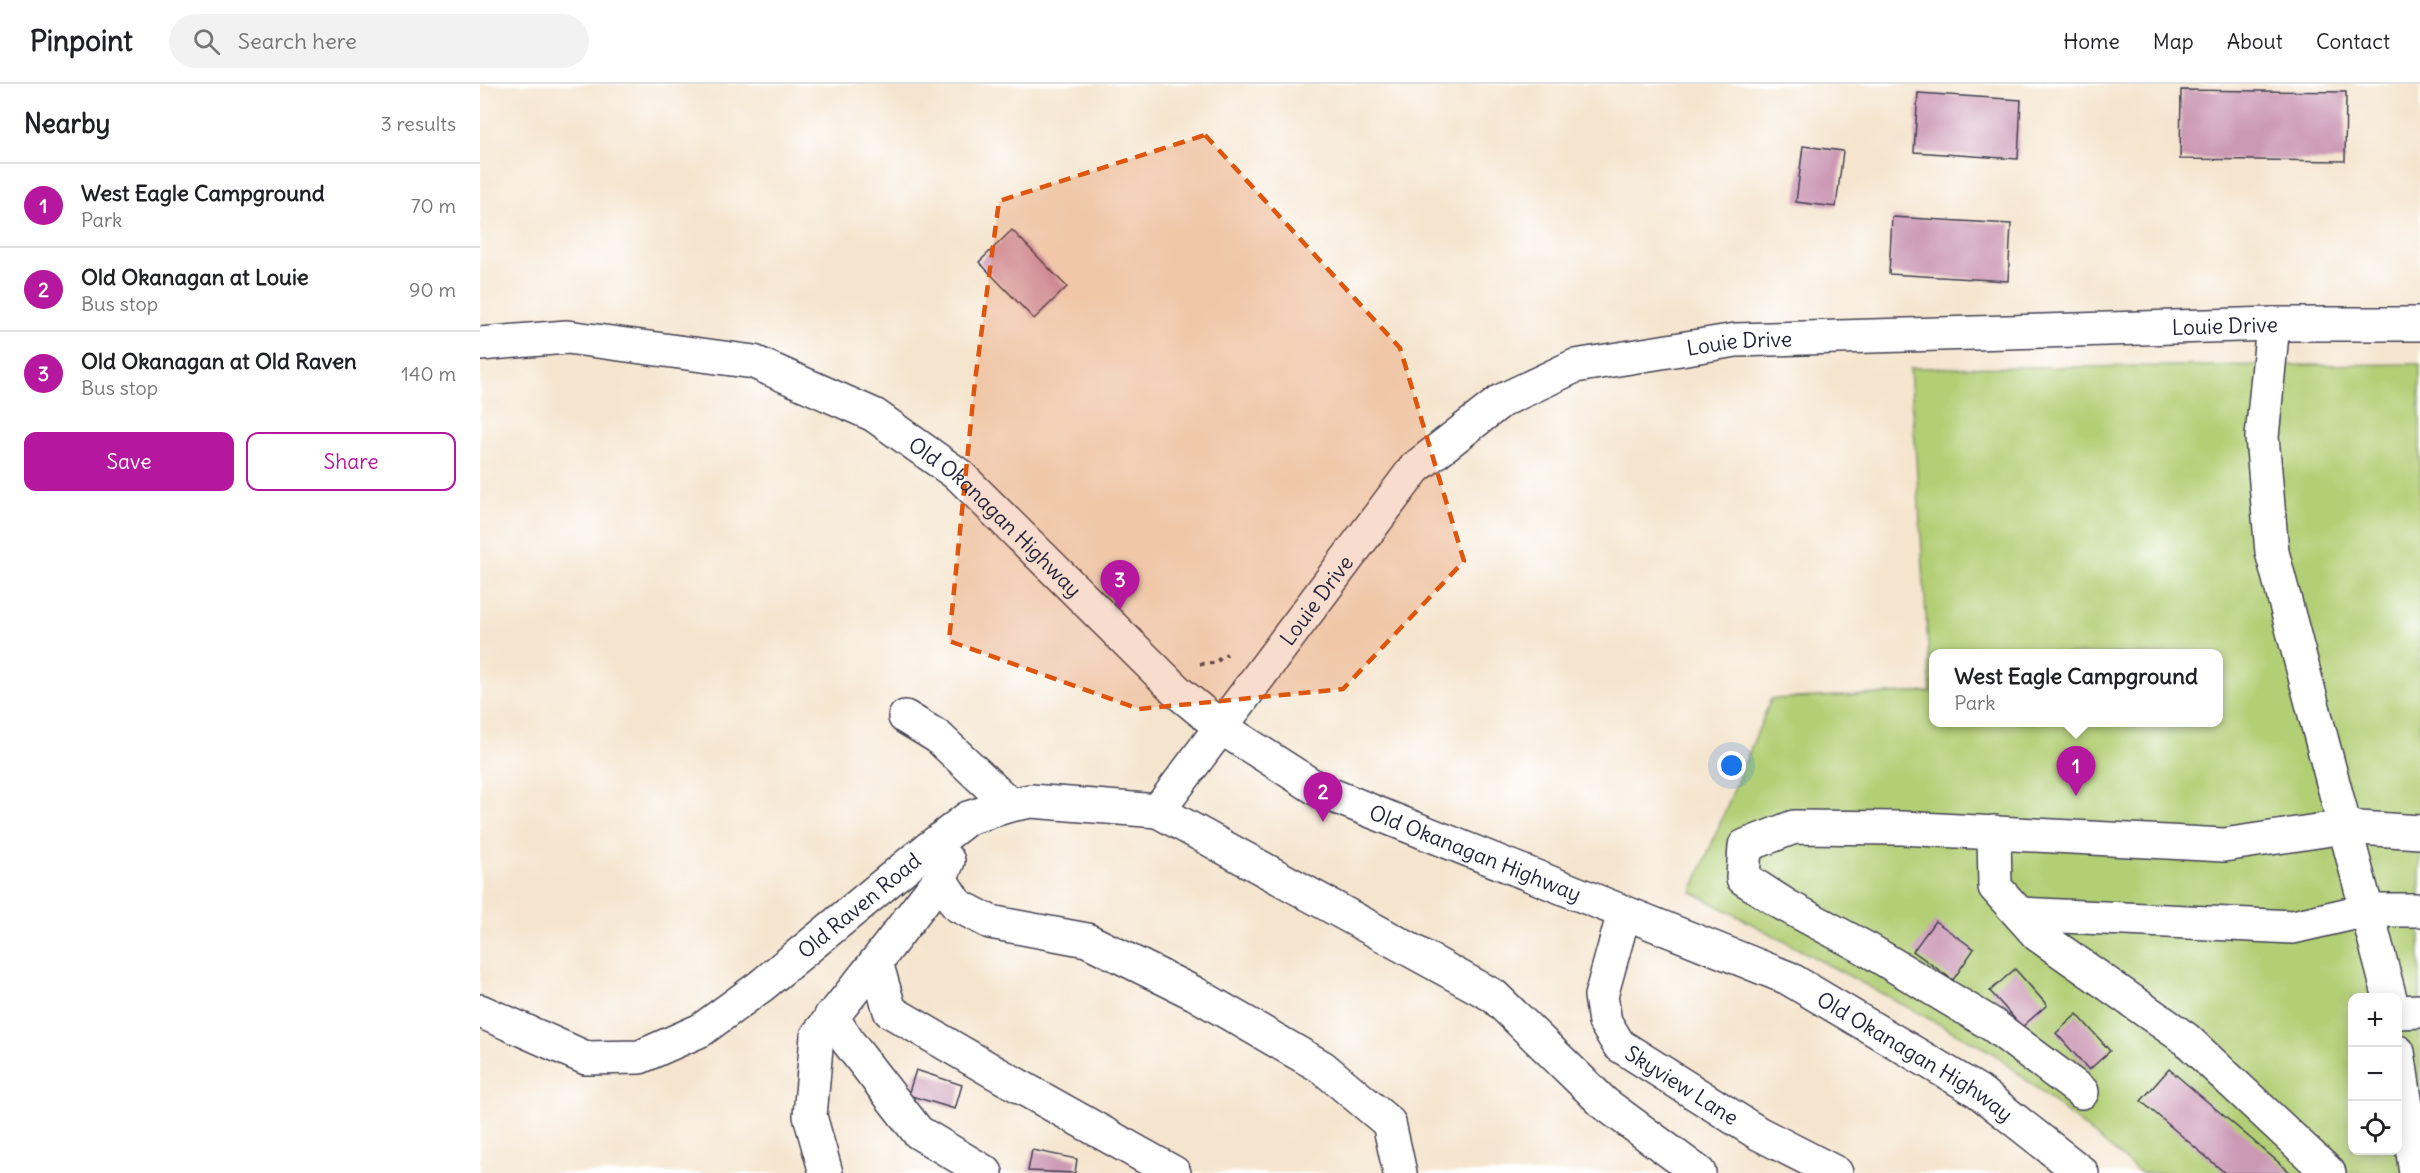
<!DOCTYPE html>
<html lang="en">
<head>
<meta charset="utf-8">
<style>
	:root { --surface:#fff; --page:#f2f2f2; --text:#202124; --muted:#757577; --line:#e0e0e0; --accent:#b5179e }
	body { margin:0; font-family:Delius,sans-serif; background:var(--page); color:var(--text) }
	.controls { position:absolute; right:18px; bottom:18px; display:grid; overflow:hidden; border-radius:12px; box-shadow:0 3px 15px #0003 }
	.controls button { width:54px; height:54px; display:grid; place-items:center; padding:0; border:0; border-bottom:2px solid var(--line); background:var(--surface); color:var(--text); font:30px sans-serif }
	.you { position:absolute; left:1252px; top:682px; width:21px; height:21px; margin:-15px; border:4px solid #fff; border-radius:50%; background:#1a73e8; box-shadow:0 0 0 9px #1a73e833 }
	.badge { display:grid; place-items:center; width:39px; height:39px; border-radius:50%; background:var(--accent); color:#fff; font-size:20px; font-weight:700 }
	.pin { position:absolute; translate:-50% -50px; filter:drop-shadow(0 2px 3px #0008) }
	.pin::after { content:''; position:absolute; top:32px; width:21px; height:18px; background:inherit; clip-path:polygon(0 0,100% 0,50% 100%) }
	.popup { position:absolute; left:1449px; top:565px; width:294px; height:78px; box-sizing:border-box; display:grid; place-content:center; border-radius:12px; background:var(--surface); filter:drop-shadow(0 2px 4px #0005); font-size:20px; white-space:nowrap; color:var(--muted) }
	.popup b { font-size:22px; color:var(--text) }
	.popup::after { content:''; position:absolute; left:50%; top:100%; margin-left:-12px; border:12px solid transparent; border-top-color:var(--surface) }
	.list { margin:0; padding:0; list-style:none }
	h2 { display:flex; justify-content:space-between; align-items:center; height:78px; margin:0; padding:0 24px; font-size:26px }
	h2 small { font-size:20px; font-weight:400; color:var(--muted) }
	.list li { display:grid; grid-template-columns:39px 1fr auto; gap:18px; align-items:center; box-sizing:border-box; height:84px; padding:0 24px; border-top:2px solid var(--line) }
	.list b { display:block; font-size:22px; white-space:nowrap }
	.list p { margin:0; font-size:20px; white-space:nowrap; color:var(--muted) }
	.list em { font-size:20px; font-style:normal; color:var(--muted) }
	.actions { display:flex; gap:12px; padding:18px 24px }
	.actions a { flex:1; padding:14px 0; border:2px solid var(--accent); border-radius:12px; text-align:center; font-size:21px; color:var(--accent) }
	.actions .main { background:var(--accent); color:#fff }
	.icon { flex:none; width:33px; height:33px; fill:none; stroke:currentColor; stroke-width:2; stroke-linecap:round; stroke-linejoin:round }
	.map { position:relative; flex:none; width:1940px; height:1089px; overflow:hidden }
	header { display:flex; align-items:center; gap:36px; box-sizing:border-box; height:84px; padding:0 30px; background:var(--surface); border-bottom:2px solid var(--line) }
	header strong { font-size:28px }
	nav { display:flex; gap:33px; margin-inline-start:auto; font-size:21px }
	.search { width:420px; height:54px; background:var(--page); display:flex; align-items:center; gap:15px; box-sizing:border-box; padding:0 21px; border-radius:33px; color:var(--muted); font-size:22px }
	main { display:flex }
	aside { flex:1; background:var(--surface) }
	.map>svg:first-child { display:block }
</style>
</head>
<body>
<header>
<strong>Pinpoint</strong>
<div class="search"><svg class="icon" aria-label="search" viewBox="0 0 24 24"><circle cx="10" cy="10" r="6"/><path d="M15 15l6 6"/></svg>Search here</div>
<nav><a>Home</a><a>Map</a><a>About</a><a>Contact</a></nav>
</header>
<main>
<aside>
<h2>Nearby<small>3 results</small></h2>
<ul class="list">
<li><span class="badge">1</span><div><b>West Eagle Campground</b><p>Park</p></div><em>70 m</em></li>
<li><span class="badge">2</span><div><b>Old Okanagan at Louie</b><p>Bus stop</p></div><em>90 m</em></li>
<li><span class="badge">3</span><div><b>Old Okanagan at Old Raven</b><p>Bus stop</p></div><em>140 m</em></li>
</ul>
<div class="actions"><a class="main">Save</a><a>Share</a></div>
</aside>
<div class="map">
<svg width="1940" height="1089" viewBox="0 0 1940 1089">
	<rect width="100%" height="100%" fill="#fff"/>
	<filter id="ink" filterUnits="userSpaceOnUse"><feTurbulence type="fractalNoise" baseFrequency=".0167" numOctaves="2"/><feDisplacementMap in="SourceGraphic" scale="12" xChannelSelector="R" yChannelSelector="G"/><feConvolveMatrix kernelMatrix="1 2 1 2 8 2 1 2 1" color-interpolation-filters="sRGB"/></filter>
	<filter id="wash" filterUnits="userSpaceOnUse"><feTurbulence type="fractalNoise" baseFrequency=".008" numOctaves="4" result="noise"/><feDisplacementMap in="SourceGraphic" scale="24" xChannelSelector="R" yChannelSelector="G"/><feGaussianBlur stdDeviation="1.35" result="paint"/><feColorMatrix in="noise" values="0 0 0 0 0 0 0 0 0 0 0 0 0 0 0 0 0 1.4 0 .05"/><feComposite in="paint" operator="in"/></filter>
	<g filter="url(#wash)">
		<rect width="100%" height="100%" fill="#f5e5cf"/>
		<path fill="#b2cf75" stroke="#6a7858" stroke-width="1.5" fill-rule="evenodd" d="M1940,280v809h-279l-148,-120 -301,-161 79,-193 160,-7 -21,-324zM1454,570h284v68h-284zM1872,914h46v152h-46z"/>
		<g id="blocks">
			<g fill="#cc99b5">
				<path d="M1701,6l165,2 -1,69 -165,-2z"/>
				<path d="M1438,9l103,7 -3,59 -104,-7z"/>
				<path d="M1323,62l40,5 -7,56 -40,-5z"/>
				<path d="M1412,133l119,7 -3,57 -119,-7z"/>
				<path d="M532,146l55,57 -33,32 -55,-57z"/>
				<path d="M1455,837l39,28 -21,31 -40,-29z"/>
				<path d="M1535,885l32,36 -25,22 -32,-36z"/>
				<path d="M1597,930l33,37 -21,19 -33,-37z"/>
				<path d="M1689,985l122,104h-66l-84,-72z"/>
				<path d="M436,986l46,15 -7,24 -47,-14z"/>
				<path d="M552,1066l45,9 -2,14 -47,-2z"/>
			</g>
		</g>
	</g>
	<g filter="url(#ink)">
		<use href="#blocks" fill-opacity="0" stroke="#423f51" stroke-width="1.5"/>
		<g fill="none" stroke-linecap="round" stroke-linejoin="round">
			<defs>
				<g id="minor">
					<path d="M1793,240l-11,113 10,115 118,446"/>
					<path id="s1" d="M0,260l87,-7 187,25 120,53 86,61 218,216 44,36 97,62 469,188 190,113 104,82"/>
					<path d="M425,633l33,20 72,68"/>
					<path d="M678,727l336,185 110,107 95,70"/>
					<path d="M1514,748l1,55 43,48 148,104 143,134"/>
					<path d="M468,777l-8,18 -64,83 14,49 106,62 178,100"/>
					<path d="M460,795l17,26 33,17 97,18 107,53 128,74 67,56 11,50"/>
					<path id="s2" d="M1144,829l-23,83 4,26 14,23 139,88 78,40"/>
					<path d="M1540,830l273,13 74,-17h53"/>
					<path id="s3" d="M0,927l106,47 54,-1 61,-27 60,-44 154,-127 53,-41 42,-13 21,-4 127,10 257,-343 86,-67 74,-35 161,-26 537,-16h147"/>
					<path d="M1918,928l22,-1"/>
					<path d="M351,932l18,27 69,89 68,41"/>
					<path d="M1918,968l18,121"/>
					<path d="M1602,1008l-89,-67 -126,-76 -82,-44 -42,-27 2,-32 49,-19 107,1 323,17 120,-18 76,5"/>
					<path d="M346,1089l-16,-57 7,-80 59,-74"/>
				</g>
			</defs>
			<use href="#minor" stroke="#423f51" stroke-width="36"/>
			<path stroke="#423f51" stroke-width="4" stroke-dasharray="4.5 4.5" stroke-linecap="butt" d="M720,580l14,-1 13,-9"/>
			<use href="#minor" stroke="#fff" stroke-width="33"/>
		</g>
	</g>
	<path fill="#de560e" fill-opacity="0.2" stroke="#de560e" stroke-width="4.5" stroke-dasharray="12 8" stroke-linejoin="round" d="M725,51l195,213 64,213 -121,128 -204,20 -190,-68 26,-260 24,-180z"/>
	<g text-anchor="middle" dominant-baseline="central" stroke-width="5" stroke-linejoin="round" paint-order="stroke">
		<g font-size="21" fill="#22223b" stroke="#fff">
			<text stroke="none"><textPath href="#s3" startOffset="2042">Louie Drive</textPath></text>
			<text stroke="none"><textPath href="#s3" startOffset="1556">Louie Drive</textPath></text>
			<text stroke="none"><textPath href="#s1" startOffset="566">Old Okanagan Highway</textPath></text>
			<text stroke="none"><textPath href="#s3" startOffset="1034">Louie Drive</textPath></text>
			<text stroke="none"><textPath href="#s1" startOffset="1160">Old Okanagan Highway</textPath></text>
			<text stroke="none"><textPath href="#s3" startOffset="438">Old Raven Road</textPath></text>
			<text stroke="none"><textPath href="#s1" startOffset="1646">Old Okanagan Highway</textPath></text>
			<text stroke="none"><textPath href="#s2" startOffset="214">Skyview Lane</textPath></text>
		</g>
	</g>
</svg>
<div class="controls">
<button>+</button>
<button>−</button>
<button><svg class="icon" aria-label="locate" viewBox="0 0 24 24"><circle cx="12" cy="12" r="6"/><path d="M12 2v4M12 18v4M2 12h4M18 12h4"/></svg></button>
</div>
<div class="you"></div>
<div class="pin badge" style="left:1596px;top:712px">1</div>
<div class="popup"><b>West Eagle Campground</b>Park</div>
<div class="pin badge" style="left:843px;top:738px">2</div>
<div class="pin badge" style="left:640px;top:526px">3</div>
</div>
</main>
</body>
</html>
